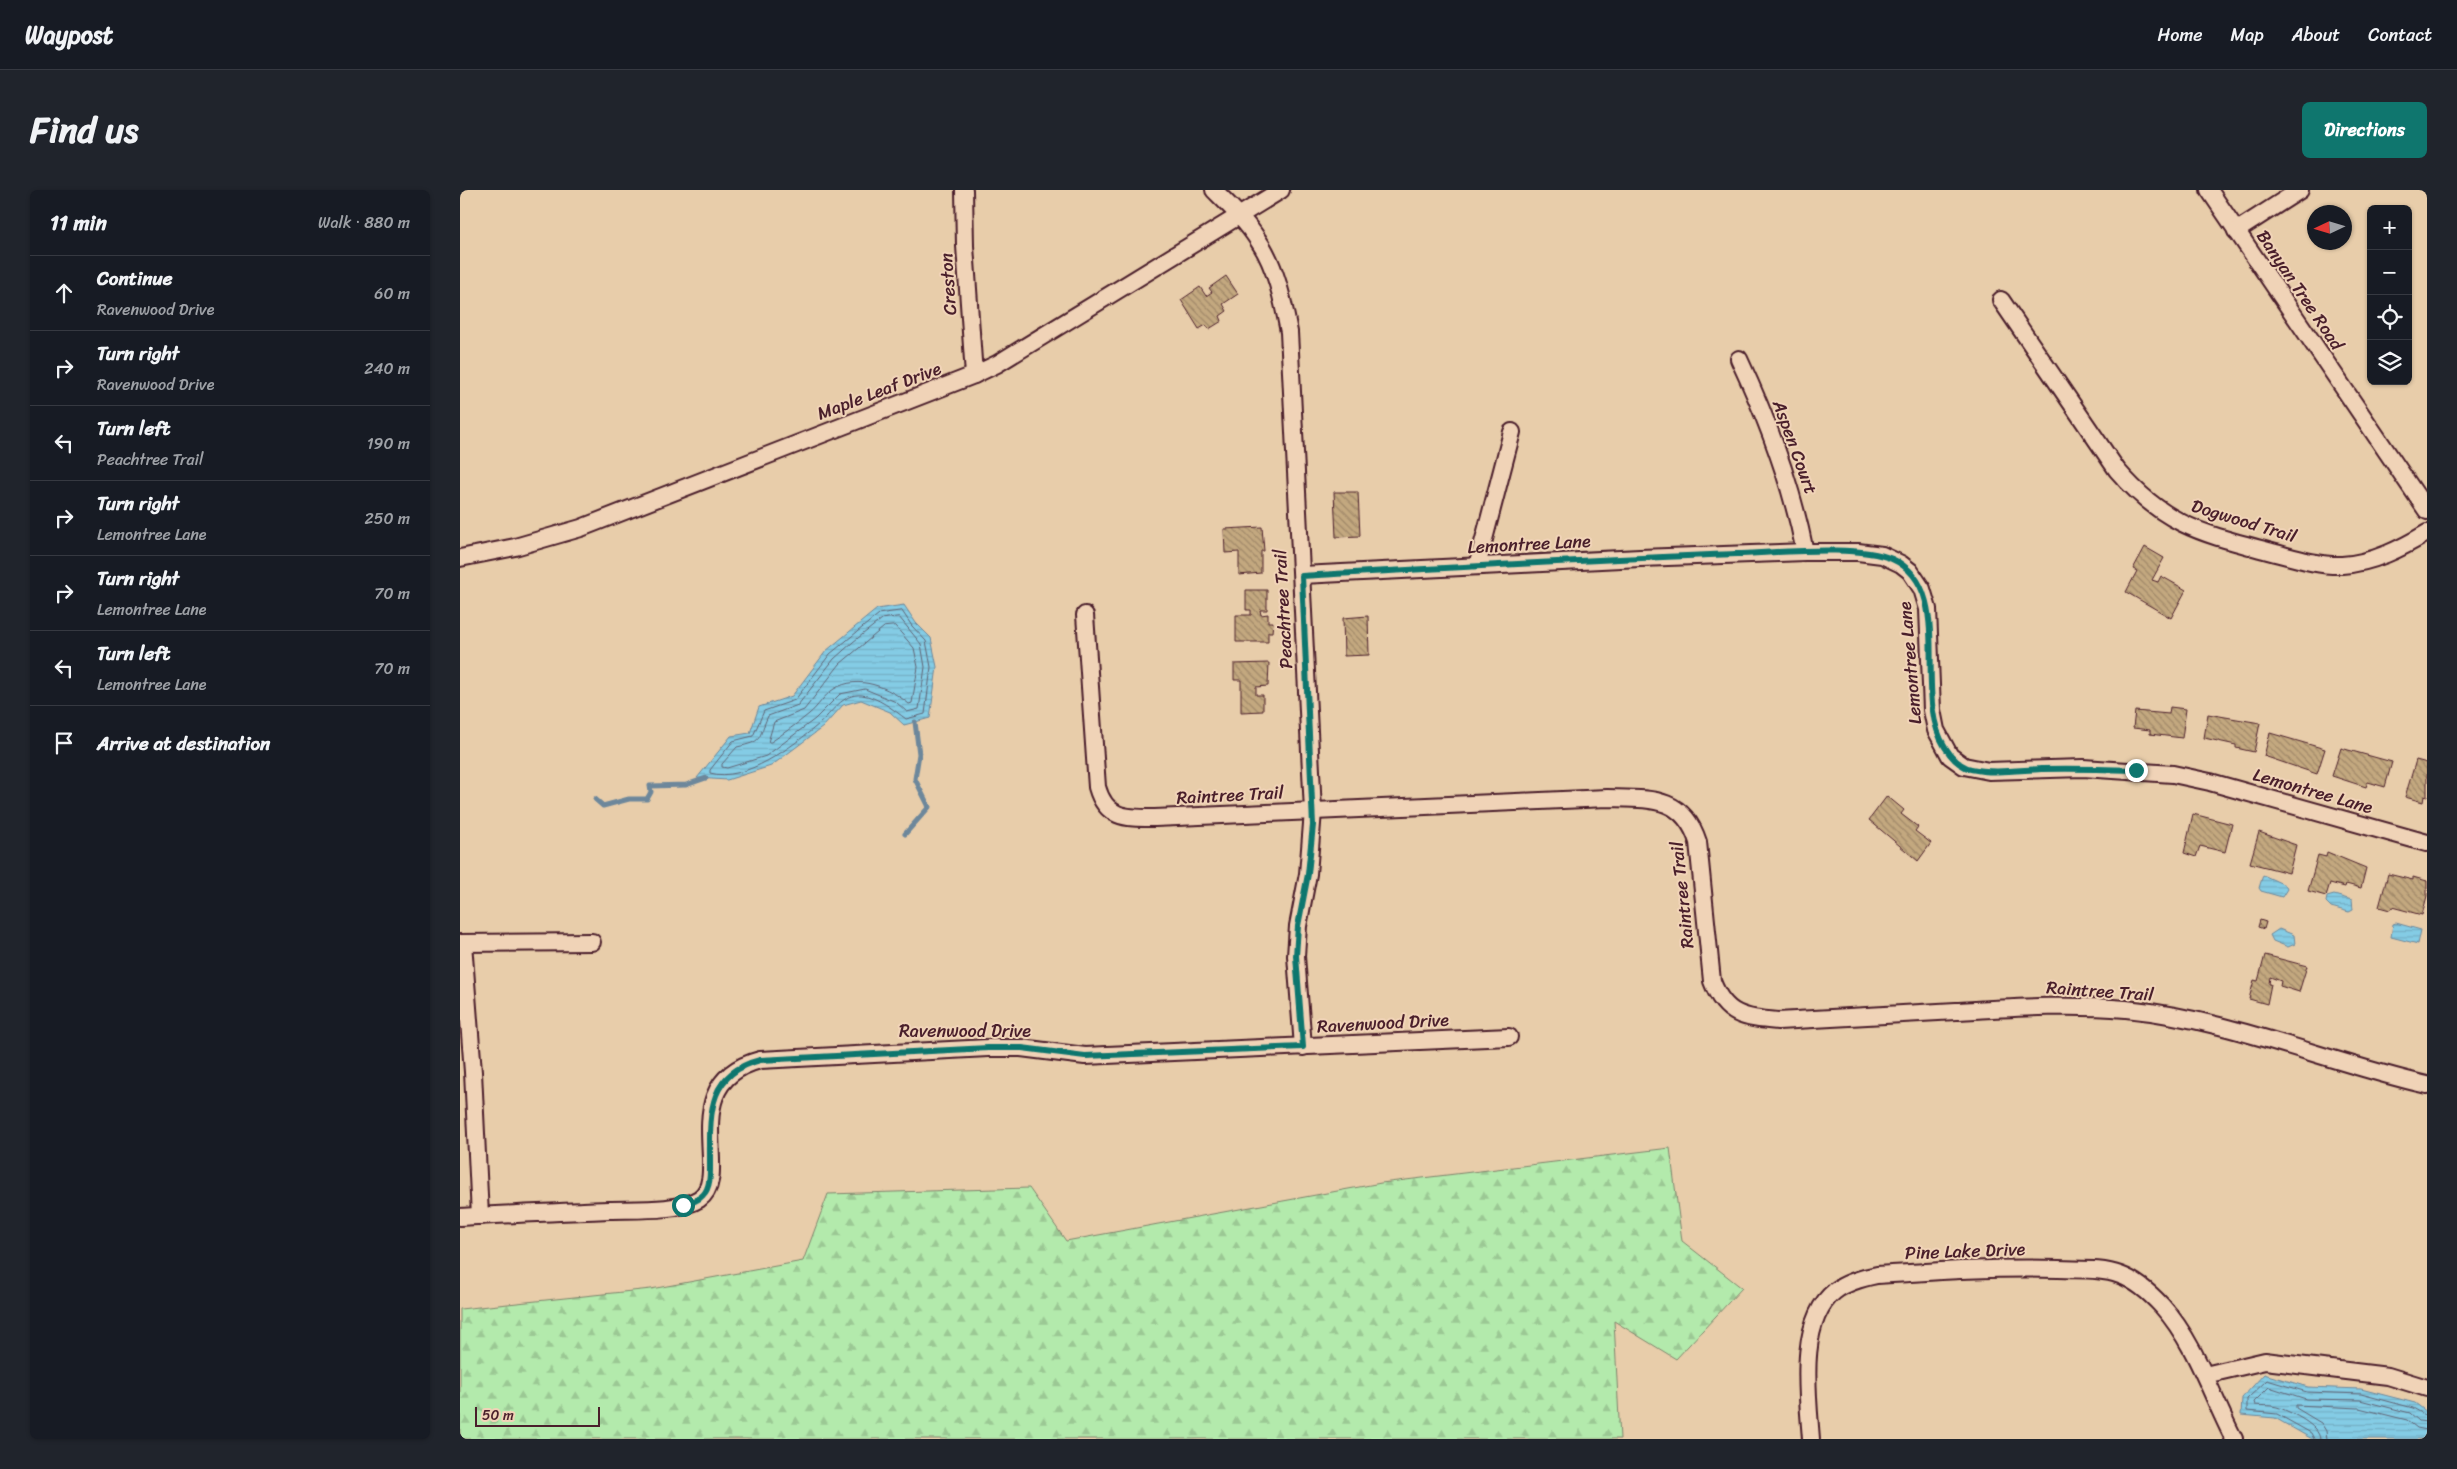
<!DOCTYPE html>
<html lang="en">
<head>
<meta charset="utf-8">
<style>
	:root { --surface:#171b24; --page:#20242c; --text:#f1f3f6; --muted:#9ea1a6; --line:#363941; --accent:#0f766e }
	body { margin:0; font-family:Sriracha,sans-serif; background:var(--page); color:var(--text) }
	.controls { position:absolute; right:15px; top:15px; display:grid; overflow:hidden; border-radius:8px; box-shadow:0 1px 4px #0004 }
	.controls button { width:45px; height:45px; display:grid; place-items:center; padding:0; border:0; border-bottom:1px solid var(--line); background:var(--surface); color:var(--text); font:25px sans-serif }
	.compass { position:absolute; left:1847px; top:15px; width:45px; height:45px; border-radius:50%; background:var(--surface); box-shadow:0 1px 4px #0004; rotate:266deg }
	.scale { position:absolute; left:15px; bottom:12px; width:125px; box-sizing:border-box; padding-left:5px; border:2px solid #4a1f2b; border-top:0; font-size:14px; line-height:18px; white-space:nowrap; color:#4a1f2b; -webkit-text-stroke:4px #f0d3b7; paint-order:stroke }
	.stop { position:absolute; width:15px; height:15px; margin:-11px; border:4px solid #0f766e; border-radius:50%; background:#fff }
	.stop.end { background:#0f766e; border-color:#fff; box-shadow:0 1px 5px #0008 }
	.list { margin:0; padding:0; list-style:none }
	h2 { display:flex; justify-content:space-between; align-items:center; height:65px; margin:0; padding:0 20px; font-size:21px }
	h2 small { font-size:16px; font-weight:400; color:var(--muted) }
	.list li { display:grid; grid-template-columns:32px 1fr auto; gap:15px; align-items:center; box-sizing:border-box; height:75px; padding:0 20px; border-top:1px solid var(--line) }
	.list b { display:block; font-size:19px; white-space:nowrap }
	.list p { margin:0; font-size:16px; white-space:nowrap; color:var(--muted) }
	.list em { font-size:16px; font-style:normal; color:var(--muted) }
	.icon { flex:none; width:28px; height:28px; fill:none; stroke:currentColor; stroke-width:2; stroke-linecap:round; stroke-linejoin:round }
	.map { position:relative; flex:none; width:1967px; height:1249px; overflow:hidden; border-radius:8px }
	header { display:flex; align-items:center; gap:30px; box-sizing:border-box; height:70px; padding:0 25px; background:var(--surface); border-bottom:1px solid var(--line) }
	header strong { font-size:24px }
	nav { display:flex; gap:28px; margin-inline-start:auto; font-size:18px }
	.intro { display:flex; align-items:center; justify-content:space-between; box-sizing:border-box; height:120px; padding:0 30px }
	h1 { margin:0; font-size:35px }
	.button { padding:12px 22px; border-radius:8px; background:var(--accent); color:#fff; font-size:18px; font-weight:700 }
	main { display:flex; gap:30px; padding:0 30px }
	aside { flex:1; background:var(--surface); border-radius:8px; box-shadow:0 1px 4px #0004 }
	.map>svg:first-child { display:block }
</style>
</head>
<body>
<header>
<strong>Waypost</strong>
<nav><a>Home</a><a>Map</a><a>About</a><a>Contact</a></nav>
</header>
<div class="intro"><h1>Find us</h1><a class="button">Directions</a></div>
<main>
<aside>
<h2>11 min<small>Walk · 880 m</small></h2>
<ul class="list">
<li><svg class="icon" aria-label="ahead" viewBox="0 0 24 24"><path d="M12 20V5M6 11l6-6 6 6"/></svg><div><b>Continue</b><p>Ravenwood Drive</p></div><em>60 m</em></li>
<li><svg class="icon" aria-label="right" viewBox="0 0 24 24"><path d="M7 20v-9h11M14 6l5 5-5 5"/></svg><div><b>Turn right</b><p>Ravenwood Drive</p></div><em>240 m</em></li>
<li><svg class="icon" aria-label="left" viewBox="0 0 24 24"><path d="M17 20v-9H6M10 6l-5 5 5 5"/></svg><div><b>Turn left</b><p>Peachtree Trail</p></div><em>190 m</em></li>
<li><svg class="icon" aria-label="right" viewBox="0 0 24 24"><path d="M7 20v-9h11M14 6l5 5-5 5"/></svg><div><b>Turn right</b><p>Lemontree Lane</p></div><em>250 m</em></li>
<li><svg class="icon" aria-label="right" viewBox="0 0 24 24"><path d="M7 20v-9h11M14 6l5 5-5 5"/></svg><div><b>Turn right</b><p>Lemontree Lane</p></div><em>70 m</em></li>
<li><svg class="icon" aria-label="left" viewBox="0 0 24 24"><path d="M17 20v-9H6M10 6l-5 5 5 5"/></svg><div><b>Turn left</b><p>Lemontree Lane</p></div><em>70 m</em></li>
<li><svg class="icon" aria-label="arrive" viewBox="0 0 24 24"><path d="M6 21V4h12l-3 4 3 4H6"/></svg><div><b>Arrive at destination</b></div></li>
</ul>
</aside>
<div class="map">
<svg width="1967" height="1249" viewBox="0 0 1967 1249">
	<defs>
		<pattern id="forest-firs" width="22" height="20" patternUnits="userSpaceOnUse" patternTransform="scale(1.25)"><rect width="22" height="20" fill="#b3eaac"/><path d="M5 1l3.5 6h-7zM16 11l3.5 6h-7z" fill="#9bc894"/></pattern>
		<pattern id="water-rules" width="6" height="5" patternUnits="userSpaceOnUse" patternTransform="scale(1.25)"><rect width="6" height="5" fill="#84cce5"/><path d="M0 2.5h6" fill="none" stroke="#74afc5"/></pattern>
		<pattern id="building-back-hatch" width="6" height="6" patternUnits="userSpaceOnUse" patternTransform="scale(1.25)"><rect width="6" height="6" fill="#c3a87f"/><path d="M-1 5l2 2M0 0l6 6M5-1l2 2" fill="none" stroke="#a08868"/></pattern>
	</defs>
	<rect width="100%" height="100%" fill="#e8cdaa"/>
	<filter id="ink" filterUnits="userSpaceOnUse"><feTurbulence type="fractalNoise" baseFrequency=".02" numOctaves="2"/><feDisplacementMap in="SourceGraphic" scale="10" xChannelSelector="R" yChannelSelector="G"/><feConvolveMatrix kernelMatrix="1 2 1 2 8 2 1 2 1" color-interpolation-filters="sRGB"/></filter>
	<g filter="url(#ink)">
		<path fill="url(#forest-firs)" stroke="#7e846c" d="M1210,958l12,93 60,47 -66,71 -62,-38 6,118h-1160v-130l191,-20 152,-28 25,-67 201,-6 37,53 315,-58z"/>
		<g fill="url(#water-rules)" stroke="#6d879b">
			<path d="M444,415l12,18 15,15 6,29 -7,51 -26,7 -14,-13 -29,-12 -18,5 -20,22 -52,39 -44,14 -30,-2 34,-42 19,-3 9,-26 33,-11 34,-45 51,-42z"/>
			<path d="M1803,685l22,10 2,4 -5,8 -21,-6 -2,-3z"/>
			<path d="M1874,705l18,5 1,10 -4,2 -18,-5 -5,-5 1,-5z"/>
			<path d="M1936,733l25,7 -3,14 -27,-7 2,-13z"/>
			<path d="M1819,739l15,6 1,9 -7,3 -15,-6 -3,-6z"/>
			<path d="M1804,1184l44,13 53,2 54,14 12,9v27h-115l-37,-21 -34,-3 1,-17z"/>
		</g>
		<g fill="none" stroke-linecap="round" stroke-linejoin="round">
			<g stroke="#616475" stroke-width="1">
				<path d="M442,421l10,15 14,15 5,26 -6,47 -19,5c-12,-9 -28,-22 -44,-24 -20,-2 -30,18 -43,29 -26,22 -74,59 -109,49v-3l23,-29 20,-5 11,-25 31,-11 35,-46 49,-40z"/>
				<path d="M439,427l22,27 4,23 -6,42 -12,3 -11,-10 -31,-13 -25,5 -25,25 -49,37 -39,12 -5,-1v-3l15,-17c27,-6 20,-7 31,-31l30,-11 36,-46 19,-17 29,-23z"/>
				<path d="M435,436l19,22 4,19 -6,36 -3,1c-20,-17 -51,-30 -75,-15 -10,6 -16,18 -25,25 -12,10 -25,19 -38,28h-3l6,-20 30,-12 36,-46 44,-37z"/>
				<path d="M1854,1249l-3,-6 -34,-19 -30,-3v-12l20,-19 40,12 54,2 52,14 14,8"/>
				<path d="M1860,1249c-1,-14 -28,-26 -40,-31 -8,-3 -17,-2 -25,-3l-1,-3 15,-15 37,12 54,1 50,13 9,8 8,1"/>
				<path d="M1867,1249l-1,-8 -5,-8 -25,-15v-3l63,3 48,12 10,8 10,2"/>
			</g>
			<g stroke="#6d879b" stroke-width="5">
				<path d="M135,609l8,7 26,-7h18l4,-7 -1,-6 36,-1 20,-7"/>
				<path d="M445,644l24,-27 -14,-28 4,-25 -4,-32"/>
			</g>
		</g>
		<g fill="url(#building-back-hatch)" stroke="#4a1f2b">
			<path d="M766,86l12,18 -15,10 4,7 -7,5 2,5 -13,8 -3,-4 -7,4 -18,-29 19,-13 6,9 6,-4 -3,-4z"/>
			<path d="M874,302h24l2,44 -24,1z"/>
			<path d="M802,337l2,24h-3v22l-22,2v-23l-14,1 -1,-24z"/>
			<path d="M1685,357l19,11 -12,22 6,2 3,-6 25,14 -15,28 -45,-26 11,-21 -4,-2z"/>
			<path d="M786,400h21v20h-7l1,5 7,-1v8h5l-1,10h-4v10h-32v-27h15v-5h-5z"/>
			<path d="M908,426l1,39 -25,1 -1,-38z"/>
			<path d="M809,473l-1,23 -12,1v8h7v16l-22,1v-32h-7v-16z"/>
			<path d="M1710,517l16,2 -4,29 -32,-4v-4l-17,-2 2,-17 34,3z"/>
			<path d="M1748,524l52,9 -6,29 -18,-4v-3l-32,-7z"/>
			<path d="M1810,543l55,16 -8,25 -53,-18z"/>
			<path d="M1881,558l51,14 -7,25 -17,-5 -2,5 -34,-11z"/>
			<path d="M1956,570l11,3v34l-3,-1 -1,6 -18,-5z"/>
			<path d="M1427,606l17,14 -3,4 17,13 -3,4 16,12 -13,18 -49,-41z"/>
			<path d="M1733,624l39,10 -7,28 -25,-6 -4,11 -12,-4z"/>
			<path d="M1799,642l37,13 -7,28 -39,-10z"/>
			<path d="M1867,662l39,16 -5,20 -15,-4 -1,3 -15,-4 -4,13 -18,-5 10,-36 8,2z"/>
			<path d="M1928,684l25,6v-3l14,4v15l-5,19 -30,-8 -2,3 -11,-3z"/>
			<path d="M1800,730l6,2 -2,7 -6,-2z"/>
			<path d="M1805,765l42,11 -8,26 -19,-6 1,-5 -11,-4 -1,7h2l-4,20 -18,-5 5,-19 4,1z"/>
		</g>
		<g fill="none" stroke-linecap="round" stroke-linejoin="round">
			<defs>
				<g id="street">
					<path d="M504,0l1,56 9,129"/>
					<path d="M754,0c16,16 32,31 44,50 18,26 25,61 31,92l24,479 -5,63 -10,52 -2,30 7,91"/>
					<path d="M1749,0l218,321"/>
					<path d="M1776,41l64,-41"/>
					<path d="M1541,110l116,170c47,55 84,63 151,81 24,6 49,15 74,14 31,-2 60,-17 85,-32"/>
					<path d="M1279,169c29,62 53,126 66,193"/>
					<path d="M0,368l55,-11 66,-19 393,-153 23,-11 284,-174"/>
					<path d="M1017,376l35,-134"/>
					<path d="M842,385l338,-17 165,-6h53l24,3 19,9 9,7 12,18 6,20 4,101 4,20 14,26 14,10 25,5 94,-3 90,6 37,8 217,61"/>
					<path d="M625,425l12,172c9,32 29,31 58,31l452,-20c42,1 76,-3 91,44l14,139c13,35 32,37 66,40 59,-3 119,-7 178,-10 56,-3 114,-7 170,-2 103,10 201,53 301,76"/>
					<path d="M0,753l132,-1"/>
					<path d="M3,753l10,129 7,144"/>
					<path d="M0,1027c50,-3 99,-5 149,-7 23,-1 70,2 90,-11 35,-23 -26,-116 61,-139l228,-12h33l64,8 424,-19"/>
					<path d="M1745,1185l60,-14 123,15 39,12"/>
					<path d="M1351,1249c-3,-42 -14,-118 24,-148 12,-9 27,-13 42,-16 61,-4 122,-8 182,-6 20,1 42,-1 61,6 17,6 30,18 42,31 34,38 49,89 72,133"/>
				</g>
			</defs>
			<use href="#street" stroke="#4a1f2b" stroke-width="20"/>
			<use href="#street" stroke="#f0d3b7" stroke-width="16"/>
		</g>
	</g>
	<g fill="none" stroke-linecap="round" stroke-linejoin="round" filter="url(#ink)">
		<path stroke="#0f766e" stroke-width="6" d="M223,1015c7,-2 15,-4 20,-10 8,-8 7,-23 7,-33 0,-46 -4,-88 50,-102l228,-12h34l63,8 218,-9 -7,-91 2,-30 10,-52 5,-49 -11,-249c145,-8 290,-17 435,-22 38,-1 122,-10 155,5 66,29 19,136 53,188 6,10 14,19 26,22 22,5 48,1 70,0 32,-1 63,0 95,1"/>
	</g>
	<g text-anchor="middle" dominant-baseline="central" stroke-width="4" stroke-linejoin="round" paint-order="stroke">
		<g font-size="18" fill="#4a1f2b" stroke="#f0d3b7">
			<text transform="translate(488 94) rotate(-94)">Creston</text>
			<text transform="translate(1840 100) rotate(56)">Banyan Tree Road</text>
			<text transform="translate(419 201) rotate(-21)">Maple Leaf Drive</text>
			<text transform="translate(1335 257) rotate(70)">Aspen Court</text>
			<text transform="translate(1784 331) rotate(17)">Dogwood Trail</text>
			<text transform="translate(1069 354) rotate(-3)">Lemontree Lane</text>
			<text transform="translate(823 419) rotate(-93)">Peachtree Trail</text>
			<text transform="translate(1450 473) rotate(-95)">Lemontree Lane</text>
			<text transform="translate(1853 601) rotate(16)">Lemontree Lane</text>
			<text transform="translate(770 605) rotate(-3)">Raintree Trail</text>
			<text transform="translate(1222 705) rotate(-96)">Raintree Trail</text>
			<text transform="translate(1640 801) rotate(4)">Raintree Trail</text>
			<text transform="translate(923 833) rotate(-3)">Ravenwood Drive</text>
			<text x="505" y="841">Ravenwood Drive</text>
			<text transform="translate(1505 1061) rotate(-2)">Pine Lake Drive</text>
		</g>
	</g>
</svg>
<div class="controls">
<button>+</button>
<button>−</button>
<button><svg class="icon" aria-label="locate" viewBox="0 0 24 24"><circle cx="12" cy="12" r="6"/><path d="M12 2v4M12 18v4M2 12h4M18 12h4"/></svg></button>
<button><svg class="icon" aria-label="layers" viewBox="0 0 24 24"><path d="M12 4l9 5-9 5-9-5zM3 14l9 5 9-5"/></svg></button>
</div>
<svg class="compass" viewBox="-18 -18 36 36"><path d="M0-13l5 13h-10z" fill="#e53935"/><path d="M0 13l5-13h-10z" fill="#9ea1a6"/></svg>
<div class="scale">50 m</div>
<div class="stop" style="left:223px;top:1015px"></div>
<div class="stop end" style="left:1676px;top:580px"></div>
</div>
</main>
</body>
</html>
